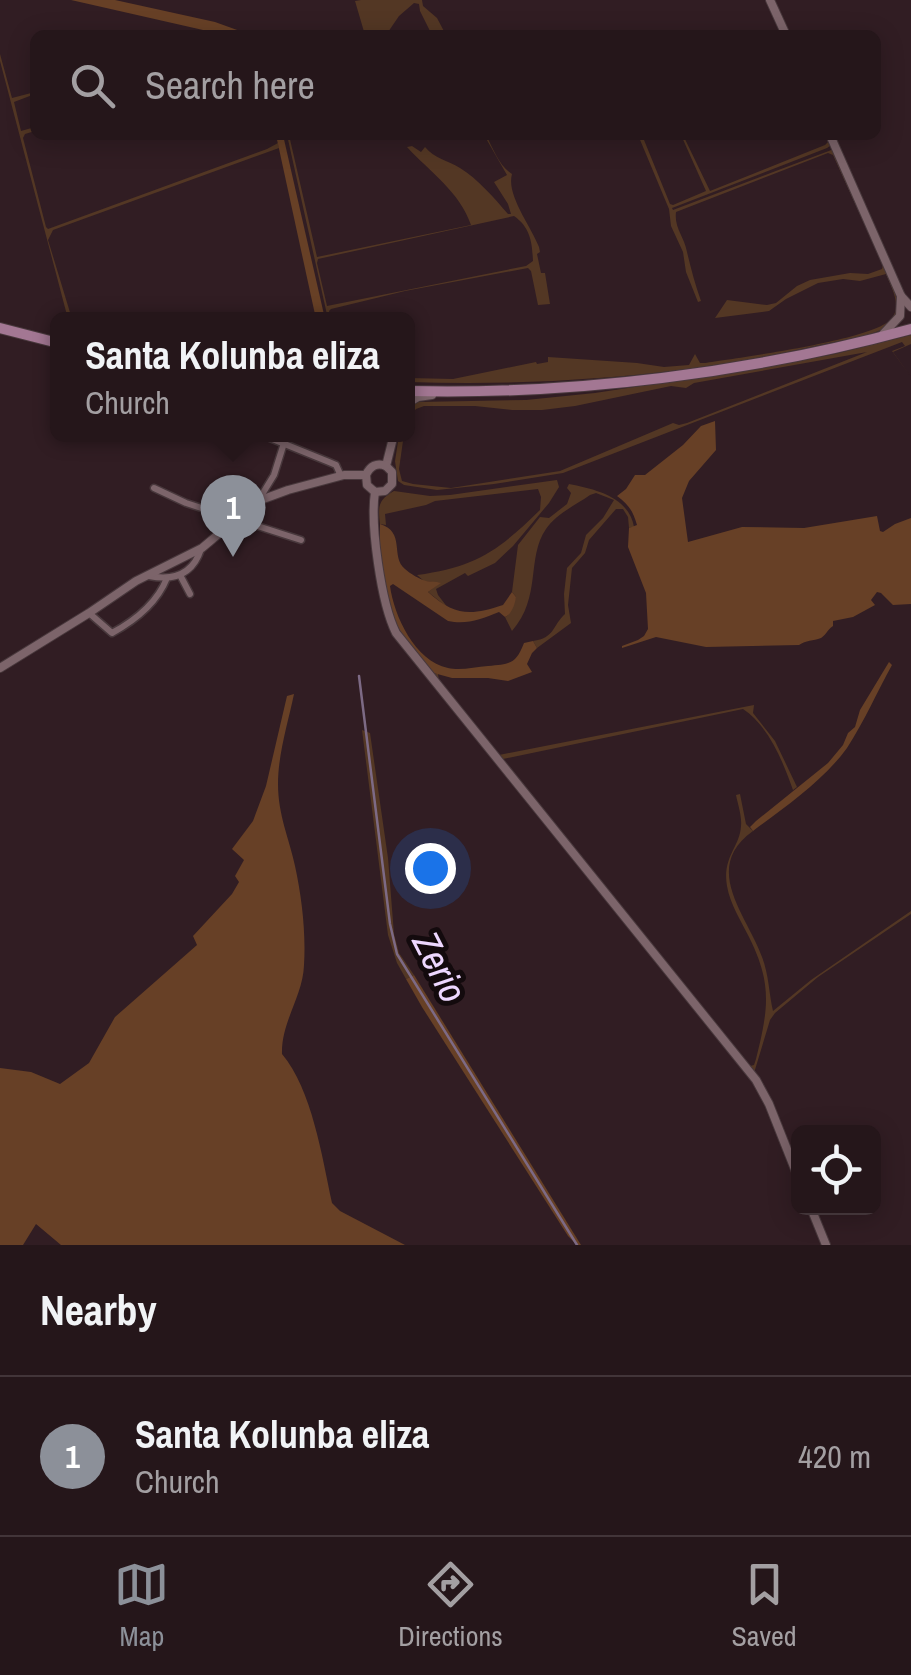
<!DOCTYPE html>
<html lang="en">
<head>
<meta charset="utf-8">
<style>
	:root { --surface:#25161a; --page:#312327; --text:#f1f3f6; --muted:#a39fa2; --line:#423539; --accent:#8c9099 }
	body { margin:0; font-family:"Archivo Narrow",sans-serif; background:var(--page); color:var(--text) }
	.controls { position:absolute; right:30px; bottom:30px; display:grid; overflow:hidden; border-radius:15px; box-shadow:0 5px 25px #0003 }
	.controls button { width:90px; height:90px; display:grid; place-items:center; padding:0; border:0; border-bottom:2px solid var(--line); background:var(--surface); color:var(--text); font:50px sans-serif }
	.you { position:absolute; left:430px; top:868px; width:35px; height:35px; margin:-25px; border:8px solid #fff; border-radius:50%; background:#1a73e8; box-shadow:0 0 0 15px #1a73e833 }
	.badge { display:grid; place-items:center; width:65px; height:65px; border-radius:50%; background:var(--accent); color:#fff; font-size:32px; font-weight:700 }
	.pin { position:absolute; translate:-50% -82px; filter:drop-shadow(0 2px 5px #0008) }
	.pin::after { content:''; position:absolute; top:52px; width:35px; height:30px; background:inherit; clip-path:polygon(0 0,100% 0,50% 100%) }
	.popup { position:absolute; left:50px; top:312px; width:365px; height:130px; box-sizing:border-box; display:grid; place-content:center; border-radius:15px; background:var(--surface); filter:drop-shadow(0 2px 8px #0005); font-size:32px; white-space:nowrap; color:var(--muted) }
	.popup b { font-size:38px; color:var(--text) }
	.popup::after { content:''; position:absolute; left:50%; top:100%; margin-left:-20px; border:20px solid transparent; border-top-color:var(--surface) }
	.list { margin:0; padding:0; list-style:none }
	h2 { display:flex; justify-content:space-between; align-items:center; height:130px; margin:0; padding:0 40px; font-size:42px }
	h2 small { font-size:32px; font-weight:400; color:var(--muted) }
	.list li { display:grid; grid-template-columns:65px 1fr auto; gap:30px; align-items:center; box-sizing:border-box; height:160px; padding:0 40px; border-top:2px solid var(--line) }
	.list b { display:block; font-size:38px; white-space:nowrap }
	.list p { margin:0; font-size:32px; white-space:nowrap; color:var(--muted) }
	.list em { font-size:32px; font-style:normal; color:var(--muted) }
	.icon { flex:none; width:55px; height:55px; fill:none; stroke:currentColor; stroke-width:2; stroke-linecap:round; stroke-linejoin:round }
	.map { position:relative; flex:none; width:911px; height:1245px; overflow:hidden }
	.search { position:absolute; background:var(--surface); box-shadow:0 5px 25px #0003; left:30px; right:30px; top:30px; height:110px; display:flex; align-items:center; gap:25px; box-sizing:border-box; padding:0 35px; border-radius:15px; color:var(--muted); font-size:38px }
	.sheet { height:290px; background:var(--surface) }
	nav { display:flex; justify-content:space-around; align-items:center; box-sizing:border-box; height:140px; border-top:2px solid var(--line); background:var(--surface); font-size:28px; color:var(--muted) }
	nav a { display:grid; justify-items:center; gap:5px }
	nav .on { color:var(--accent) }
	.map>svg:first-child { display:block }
</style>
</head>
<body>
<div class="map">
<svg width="911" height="1245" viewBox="0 0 911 1245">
	<rect width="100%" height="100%" fill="#311d23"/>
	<g fill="#533724" fill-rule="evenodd">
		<path d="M361,0h61l1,6 14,12 9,17h-14l-12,-24 -1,-7 -5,-1 -15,13 -13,19h-21l-10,-34z"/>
		<path d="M0,54l12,44 23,-6v2l-21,8 7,29 14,-4v4l-10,3 -2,4 23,89 2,2 219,-80 11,-6 1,5 -226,82 -5,10 24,79h-4l-68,-258z"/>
		<path d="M287,135h2l28,122 154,-32c-11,-33 -41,-53 -64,-78l5,-1 9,6 4,-5c10,12 22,13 35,21 18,11 34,30 48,46h3l-3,-10 -14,-22 13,-7 -23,-40h2c7,13 13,31 26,39 -6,21 19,52 27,73l1,5 -3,2 4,19h4l5,31 -12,1 -7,-34 -3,-3 -123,23 -74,18 -2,2 2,8h-3zM514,216c17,12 18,27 19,45l-7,5 -199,40 -10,-43 1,-4z"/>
		<path d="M638,135h4l28,69 3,1 33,-14 -25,-56h2l27,56 115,-46 3,-3 -2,-7h2l3,10 -4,3 -155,60 1,2 161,-61c11,27 69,140 63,162 -2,8 -7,14 -14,18 -17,8 -40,11 -59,15 -74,17 -150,29 -226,34 -63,5 -127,6 -190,4v-4l45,1 83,-17 1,2 11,-2v-5l89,6 27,4 25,-2 6,-11 5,9h5c31,-5 172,-23 187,-45 10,-13 -1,-31 -6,-44l-26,7 -17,-2 -25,4 -32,16 -17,12 -54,7 12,-18 40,5 9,-2 21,-17 13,-6 40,-7 18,1 14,-5 1,-4 -50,-110 -5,-2 -152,59c-2,16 8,24 11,40 4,17 8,32 14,49l-3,1 -12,-30 -3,-20 -12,-26 -2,-17z"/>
		<path d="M911,335v9l-18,8 18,25 -19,-26 13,-5 -3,-4 -339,131 -69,11 -57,6 -33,-5 -6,-4 -3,-20 4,-26 5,-1 -5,35 3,12 11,3 38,4 109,-17 113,-48 6,2 8,-2 180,-71 -173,31 -8,5 -15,-2 -96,20 -33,4h-30l-37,-4h-51l-8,3 -8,11v-11l10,-7 108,-2 69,-7 176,-27 64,-12z"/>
		<path d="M557,480l2,7 -10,16 -36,43 -18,17 -27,13 -3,-3 -29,16 2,6 10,13 -20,-16 12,-9 -16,-2 -7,-6c59,-8 81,-24 123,-65l1,-13 -3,-8 -103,12 -9,4 -41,9 1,11 -6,-1c-2,-18 -2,-24 14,-33l36,5 20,-1z"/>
		<path d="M569,484c26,5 60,13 65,43l-5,1 -1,-11 -5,-8h-7l-27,31 -4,13 -13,15 -4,37 3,18 -34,25 -4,-7c22,-3 19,-15 32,-27l-1,-20 3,-26 14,-15 5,-18 17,-17 11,-18 -18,-7 -6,2c-14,10 -34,19 -44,34 -20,29 -4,68 -34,102l-7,-14 2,-1 9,-19 -4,-5 6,-47 22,-28 9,1 18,-14 4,-11 -4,-5z"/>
		<path d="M430,672l8,2 1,7 60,74 255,-50 -1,8 22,28 22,46 -4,3c-10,-28 -24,-64 -50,-81l-240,50 247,307 4,-1 2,-6c12,-49 17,-74 -7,-122 -8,-16 -19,-33 -22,-51 -5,-29 13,-39 14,-60 1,-10 -3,-21 -5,-31l4,-1 6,30 7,7c-52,37 -6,84 9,126 7,18 7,37 11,54l38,-31 100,-69v3l-93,63 -43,36 -5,7 -16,53z"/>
		<path d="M362,730l8,3 18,125 6,76 5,19 15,22 -8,4 -9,-16 -9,-28z"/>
	</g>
	<g fill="#674026">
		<path d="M71,0h44l100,22 36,13h-26z"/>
		<path d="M276,135h7l42,184h-9z"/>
		<path d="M715,421l1,29 -27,31 -7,17 6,44 54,-15 62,1 73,-12 3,15 3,1 12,-8 16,-6v86l-18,1 -12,-12 -4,-1 -6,8 4,5 -22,12 -20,4v5c-6,4 -6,8 -12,12 -8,3 -15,2 -22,7l-93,2 -50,-10 -34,11v-2l16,-6 6,-4 4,-7 -2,-36 -18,-46 1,-19 8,-3c-4,-14 -8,-20 -20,-29l9,-7 9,-14h10l38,-30 18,-19z"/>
		<path d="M380,524c26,8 10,33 25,45 4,4 16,11 21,12 5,1 10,0 15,2l-13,9c27,24 42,24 75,13l9,-13 4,5c-1,7 -4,17 -11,20l-6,-5c-18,7 -32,13 -51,9l-55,-37 -3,2c4,30 25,75 58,82 12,3 27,-1 40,-2 22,-2 28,-2 36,-23l9,-2 4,7 -5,5 -5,11 5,8 -24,9 -20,-3h-36l-22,-6 -32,-39 -11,-29 -7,-58z"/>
		<path d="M889,662l3,3c-15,27 -28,57 -45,83 -24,33 -62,59 -94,83l-3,-4 6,-6 72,-58 15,-18 5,-12 7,-6 5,-17z"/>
		<path d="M294,694c-6,29 -16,60 -16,90 0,31 11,54 17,82 7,32 11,67 9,99 -1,31 -23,57 -22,89 30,36 40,102 50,149l8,8 65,34h-344l-25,-21 -13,21h-23v-177l31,4 29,12 29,-21 26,-46 82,-72 -4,-9 39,-42 7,-12 -4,-6 9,-16 -12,-11 21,-28 13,-35 21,-90z"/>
		<path d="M414,975l167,270h-4l-9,-9 -146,-229 -16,-28z"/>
	</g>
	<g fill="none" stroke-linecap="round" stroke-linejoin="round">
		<path stroke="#7d6a85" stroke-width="2.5" d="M359,676l31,248 7,30 180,291"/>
		<defs>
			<g id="minor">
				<path d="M260,434l69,28 7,3 5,11"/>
				<path d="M154,488l32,15 115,37"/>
				<path d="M258,501l16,-26 10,-32"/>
				<path d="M180,575l10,19"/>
				<path d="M149,576c25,5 44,-2 52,-27"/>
				<path d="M89,613l23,20c24,-13 45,-30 55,-55"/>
			</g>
			<g id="tertiary">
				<path d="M770,0l16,35"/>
				<path d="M830,135l71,161 10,11"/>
				<path d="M883,334l17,-18 1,-20"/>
				<path d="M408,403l10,-6 14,-2"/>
				<path d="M366,475l1,10 8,7 10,-1 7,-7v-12l-6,-6 8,-32"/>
				<path d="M375,492c-5,32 6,111 21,141l360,447 13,24 29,73"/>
				<path d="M0,668l89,-55 47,-32 66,-33 56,-47 30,-11 56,-15h22c4,-9 11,-13 20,-9"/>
				<path d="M811,1208l15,37"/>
			</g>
			<g id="primary">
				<path d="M0,328l58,15"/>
				<path d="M408,391c168,4 341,-18 503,-62"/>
			</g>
		</defs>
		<use href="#minor" stroke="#48383c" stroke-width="9"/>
		<use href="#tertiary" stroke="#48383c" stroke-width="10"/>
		<use href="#primary" stroke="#48383c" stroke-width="12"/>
		<use href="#minor" stroke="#7c646a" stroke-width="6"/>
		<use href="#tertiary" stroke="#7c646a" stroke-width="8"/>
		<use href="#primary" stroke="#a37793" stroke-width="10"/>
	</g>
	<g text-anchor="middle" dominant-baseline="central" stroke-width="10" stroke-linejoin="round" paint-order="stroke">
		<g font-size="38" font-style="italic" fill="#edd7ff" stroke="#130a0d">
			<text transform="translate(440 967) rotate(63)">Zerio</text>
		</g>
	</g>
</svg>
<div class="controls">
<button><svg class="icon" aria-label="locate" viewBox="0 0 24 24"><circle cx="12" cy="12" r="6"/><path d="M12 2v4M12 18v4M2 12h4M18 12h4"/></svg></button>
</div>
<div class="you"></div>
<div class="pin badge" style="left:233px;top:557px">1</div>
<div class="popup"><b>Santa Kolunba eliza</b>Church</div>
<div class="search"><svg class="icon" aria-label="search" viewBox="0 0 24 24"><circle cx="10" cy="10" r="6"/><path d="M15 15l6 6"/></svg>Search here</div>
</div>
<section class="sheet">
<h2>Nearby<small></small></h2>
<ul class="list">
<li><span class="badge">1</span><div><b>Santa Kolunba eliza</b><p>Church</p></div><em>420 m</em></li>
</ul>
</section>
<nav>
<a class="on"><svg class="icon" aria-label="map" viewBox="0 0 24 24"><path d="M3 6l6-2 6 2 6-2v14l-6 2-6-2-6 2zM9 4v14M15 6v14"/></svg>Map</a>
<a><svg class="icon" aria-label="directions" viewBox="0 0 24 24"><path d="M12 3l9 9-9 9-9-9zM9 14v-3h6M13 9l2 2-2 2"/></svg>Directions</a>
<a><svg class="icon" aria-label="saved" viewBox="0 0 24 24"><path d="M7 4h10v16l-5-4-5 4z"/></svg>Saved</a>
</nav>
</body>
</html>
